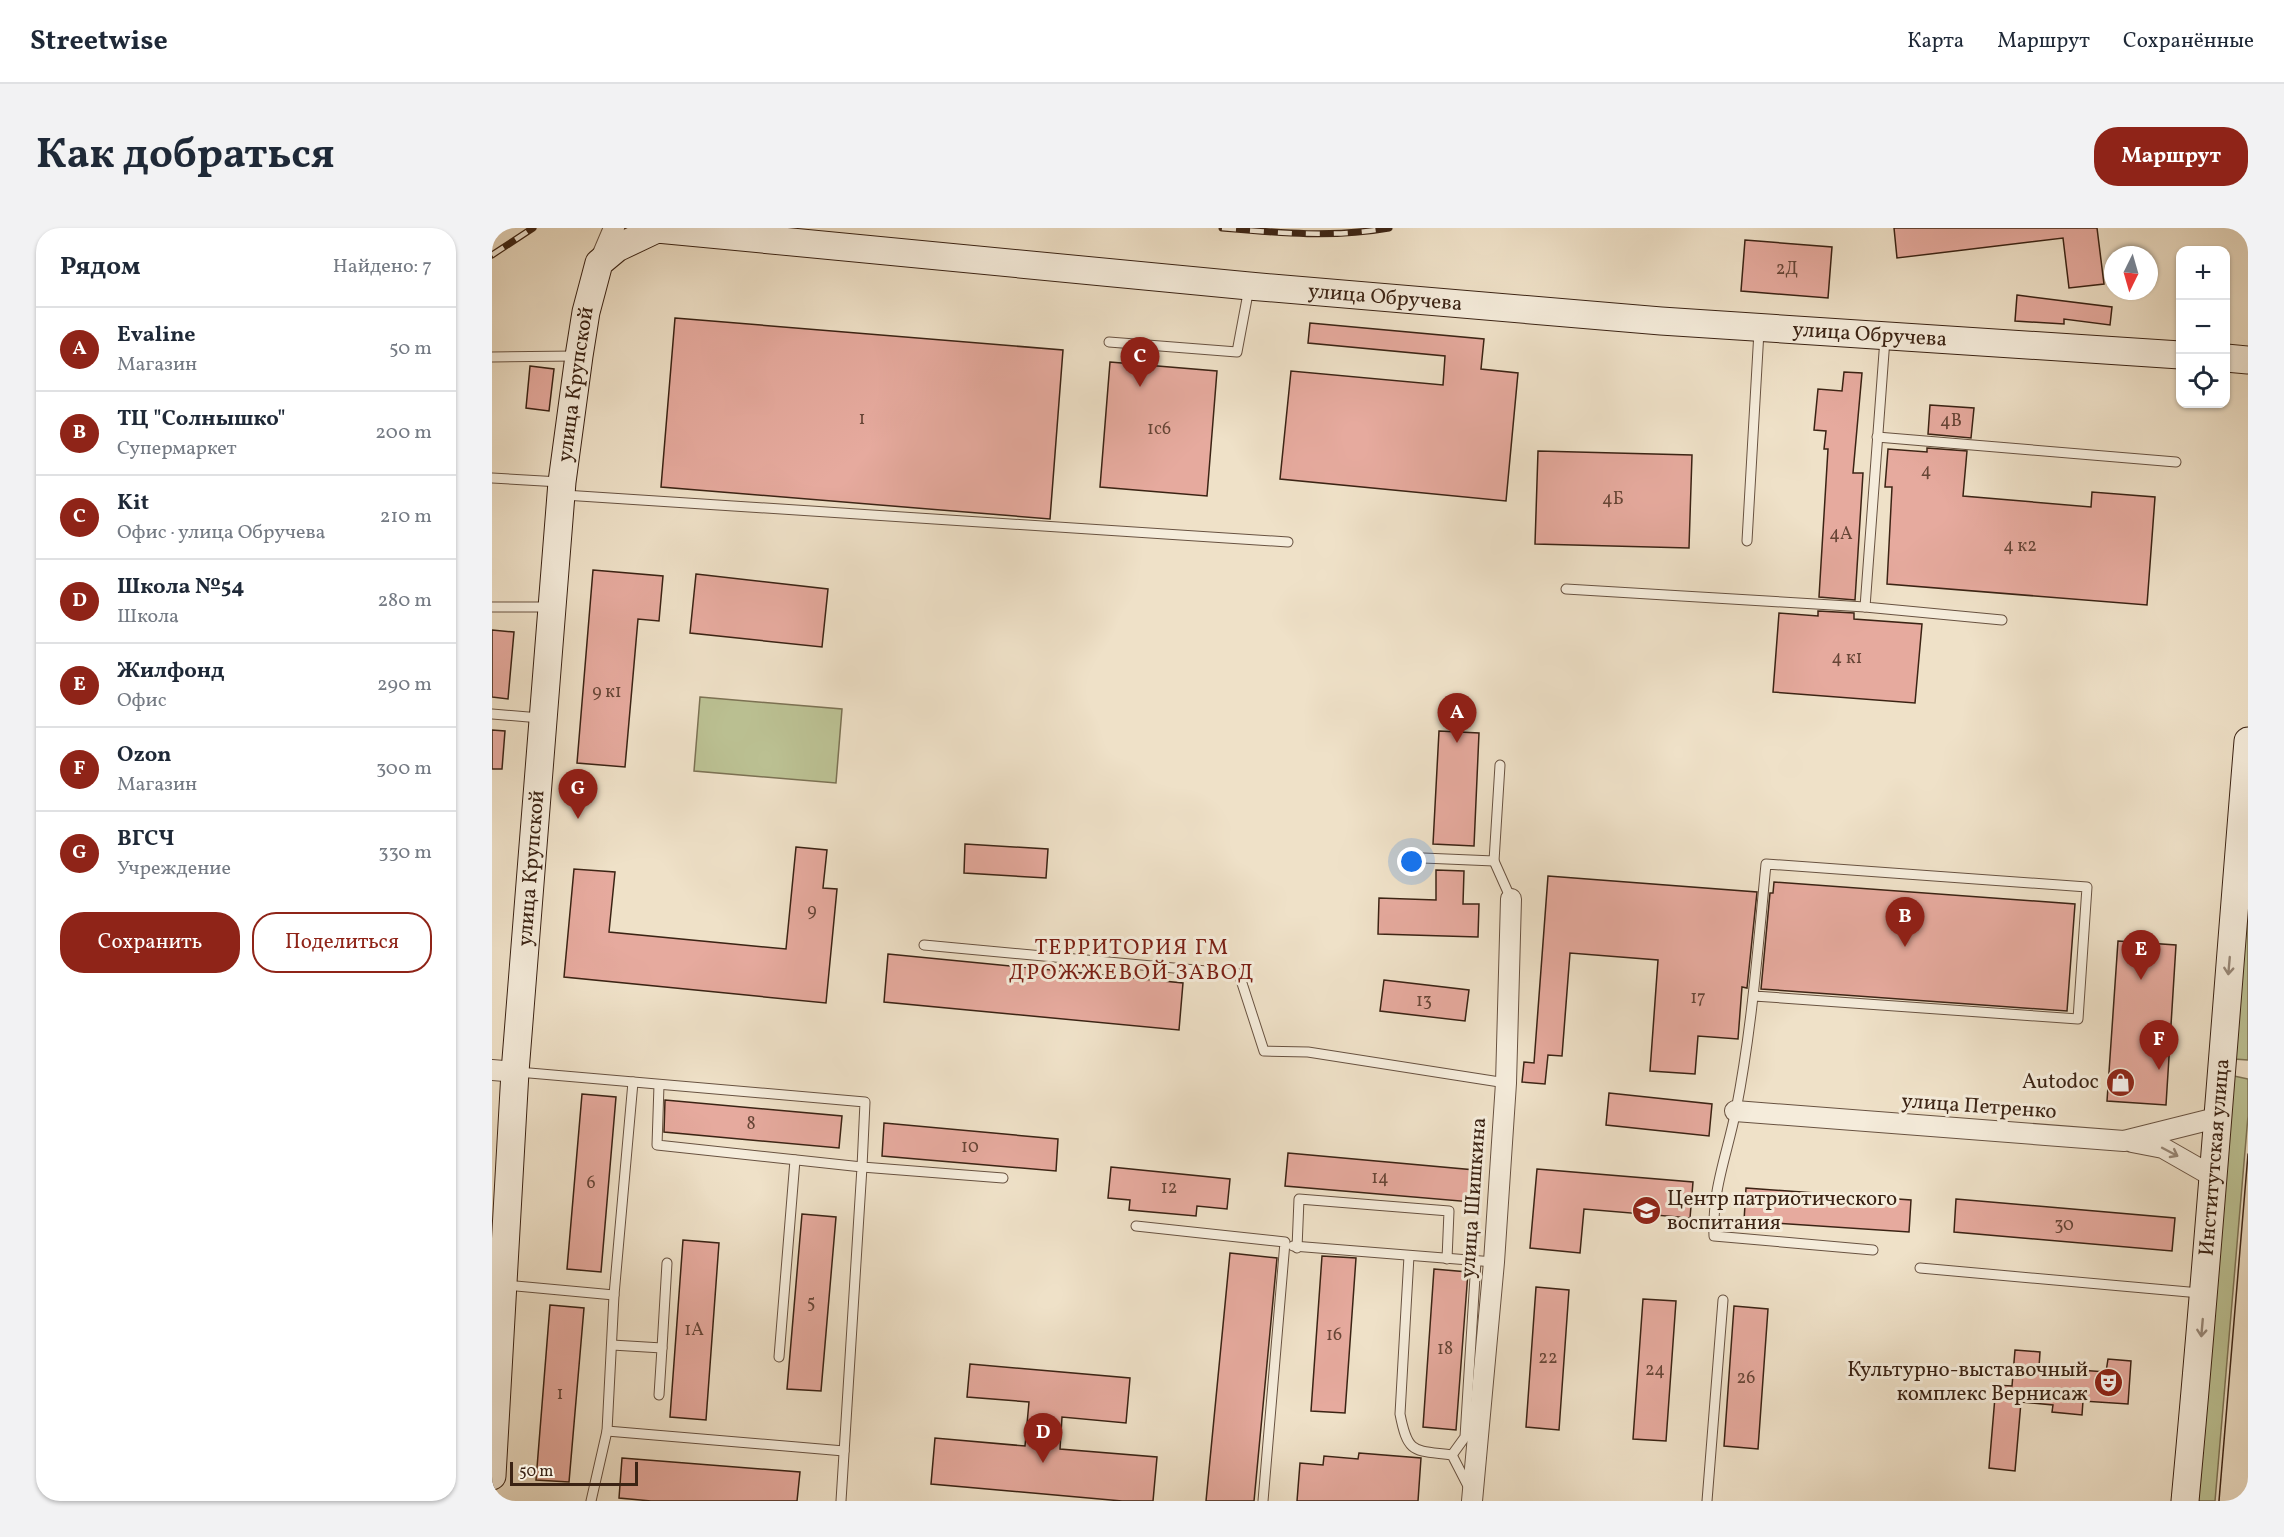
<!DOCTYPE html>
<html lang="ru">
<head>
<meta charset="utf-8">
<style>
	:root { --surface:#fff; --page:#f2f2f3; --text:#1f2937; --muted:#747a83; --line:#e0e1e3; --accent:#8f2418 }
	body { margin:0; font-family:Vollkorn,serif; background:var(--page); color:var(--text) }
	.controls { position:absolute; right:18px; top:18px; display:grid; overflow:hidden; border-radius:12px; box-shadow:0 2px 4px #0004 }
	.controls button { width:54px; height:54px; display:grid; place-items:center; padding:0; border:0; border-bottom:2px solid var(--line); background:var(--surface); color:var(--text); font:30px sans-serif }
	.compass { position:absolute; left:1612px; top:18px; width:54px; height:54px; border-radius:50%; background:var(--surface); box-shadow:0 2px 4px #0004; rotate:185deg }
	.scale { position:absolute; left:18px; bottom:15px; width:128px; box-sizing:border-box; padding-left:6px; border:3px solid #3b2314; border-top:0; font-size:16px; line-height:21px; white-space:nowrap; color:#3b2314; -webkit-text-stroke:4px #f5ecdb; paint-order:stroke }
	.you { position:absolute; left:920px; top:634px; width:21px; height:21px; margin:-15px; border:4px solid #fff; border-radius:50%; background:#1a73e8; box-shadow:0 0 0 9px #1a73e833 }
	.badge { display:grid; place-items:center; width:39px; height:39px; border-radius:50%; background:var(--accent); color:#fff; font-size:20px; font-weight:700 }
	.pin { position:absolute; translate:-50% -50px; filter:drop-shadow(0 2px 3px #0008) }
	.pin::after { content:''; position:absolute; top:32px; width:21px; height:18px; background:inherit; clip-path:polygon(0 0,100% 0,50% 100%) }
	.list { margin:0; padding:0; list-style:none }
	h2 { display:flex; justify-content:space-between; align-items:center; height:78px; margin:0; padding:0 24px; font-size:26px }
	h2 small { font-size:20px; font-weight:400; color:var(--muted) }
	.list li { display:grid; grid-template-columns:39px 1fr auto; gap:18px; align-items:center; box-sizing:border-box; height:84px; padding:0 24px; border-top:2px solid var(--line) }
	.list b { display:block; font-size:22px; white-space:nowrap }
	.list p { margin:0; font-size:20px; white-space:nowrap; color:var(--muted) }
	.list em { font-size:20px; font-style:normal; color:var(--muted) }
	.actions { display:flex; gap:12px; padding:18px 24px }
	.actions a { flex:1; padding:14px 0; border:2px solid var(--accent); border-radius:24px; text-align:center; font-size:21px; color:var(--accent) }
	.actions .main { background:var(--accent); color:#fff }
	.icon { flex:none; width:33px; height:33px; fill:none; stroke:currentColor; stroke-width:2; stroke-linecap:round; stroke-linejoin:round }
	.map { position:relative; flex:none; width:1756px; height:1273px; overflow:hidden; border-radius:24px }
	header { display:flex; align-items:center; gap:36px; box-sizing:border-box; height:84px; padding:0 30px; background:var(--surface); border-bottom:2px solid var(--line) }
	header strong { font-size:28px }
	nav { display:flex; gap:33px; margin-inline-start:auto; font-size:21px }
	.intro { display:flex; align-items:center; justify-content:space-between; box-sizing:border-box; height:144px; padding:0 36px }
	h1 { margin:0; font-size:42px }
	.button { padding:15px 27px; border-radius:24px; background:var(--accent); color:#fff; font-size:21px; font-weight:700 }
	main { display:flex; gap:36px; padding:0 36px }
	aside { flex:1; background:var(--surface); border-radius:24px; box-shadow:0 2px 4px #0004 }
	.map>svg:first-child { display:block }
</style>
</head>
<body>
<header>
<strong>Streetwise</strong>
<nav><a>Карта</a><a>Маршрут</a><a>Сохранённые</a></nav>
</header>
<div class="intro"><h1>Как добраться</h1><a class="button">Маршрут</a></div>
<main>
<aside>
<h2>Рядом<small>Найдено: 7</small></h2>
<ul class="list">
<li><span class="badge">A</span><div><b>Evaline</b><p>Магазин</p></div><em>50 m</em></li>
<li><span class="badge">B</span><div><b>ТЦ &quot;Солнышко&quot;</b><p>Супермаркет</p></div><em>200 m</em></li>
<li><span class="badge">C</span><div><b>Kit</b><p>Офис · улица Обручева</p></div><em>210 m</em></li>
<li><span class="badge">D</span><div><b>Школа №54</b><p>Школа</p></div><em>280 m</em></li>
<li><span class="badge">E</span><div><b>Жилфонд</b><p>Офис</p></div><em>290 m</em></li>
<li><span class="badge">F</span><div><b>Ozon</b><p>Магазин</p></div><em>300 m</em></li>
<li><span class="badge">G</span><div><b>ВГСЧ</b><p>Учреждение</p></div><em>330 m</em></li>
</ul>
<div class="actions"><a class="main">Сохранить</a><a>Поделиться</a></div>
</aside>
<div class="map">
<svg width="1756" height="1273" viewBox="0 0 1756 1273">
	<rect width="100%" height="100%" fill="#efe1c8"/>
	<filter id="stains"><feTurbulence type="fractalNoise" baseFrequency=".00333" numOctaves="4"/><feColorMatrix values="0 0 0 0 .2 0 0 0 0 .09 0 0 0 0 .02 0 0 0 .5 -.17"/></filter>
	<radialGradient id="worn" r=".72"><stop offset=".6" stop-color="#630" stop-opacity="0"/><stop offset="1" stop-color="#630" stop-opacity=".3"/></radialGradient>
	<g fill="#bcc294" stroke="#7c7254" stroke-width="1.5">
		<path d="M208,469l142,12 -6,74 -142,-12z"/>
		<path d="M1756,637v195l-14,-1z"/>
		<path d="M1742,848l14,3v37l-33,385h-25z"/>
	</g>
	<g fill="#e6aa9e" stroke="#3b2314" stroke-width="1.5">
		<path d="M1402,0h203l7,56 -35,4 -6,-50 -166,20z"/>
		<path d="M1253,12l87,7 -4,51 -87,-7z"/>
		<path d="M1525,67l95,12 -2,18 -46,-6v5l-49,-3z"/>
		<path d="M183,90l388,32 -13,169 -389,-32z"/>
		<path d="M818,95l174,16 -3,30 37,4 -12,128 -226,-22 11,-108 152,14 2,-29 -137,-13z"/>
		<path d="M618,134l107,9 -10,125 -107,-9z"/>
		<path d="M38,138l24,3 -5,42 -23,-3z"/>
		<path d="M1352,144l18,1 -9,100h10l-8,127 -36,-3 9,-148h-4l2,-18 -12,-1 4,-41 24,2z"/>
		<path d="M1438,177l44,3 -3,30 -43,-4z"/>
		<path d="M1435,220l40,3 -4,45 128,11 1,-15 63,5 -8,108 -260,-21 5,-97h-7l3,-38 39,3z"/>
		<path d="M1046,223l154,4 -3,93 -154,-4z"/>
		<path d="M101,342l70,6 -4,45 -21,-2 -13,148 -48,-4z"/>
		<path d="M204,346l132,15 -6,58 -132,-14z"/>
		<path d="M1326,383l36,2v6l68,5 -7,79 -142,-11 6,-79 39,3z"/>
		<path d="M0,402l22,2 -6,67 -16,-2z"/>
		<path d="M0,502l13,1 -3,38h-10z"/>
		<path d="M947,503l40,2 -5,113 -41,-2z"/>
		<path d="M473,616l83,5 -2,29 -82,-5z"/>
		<path d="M304,619l31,3 -4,38 14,1 -11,114 -262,-26 10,-108 41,3 -6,60 177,17z"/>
		<path d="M944,642l28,1 -1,33h16l-1,33 -100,-3 1,-36 57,2z"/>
		<path d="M1056,648l209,16 -10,96 -5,-1 -4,52 -40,-3 -3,38 -45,-3 8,-111 -88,-7 -8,103 -14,-1 -3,29 -23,-2 2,-20 10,1z"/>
		<path d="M1282,654l301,22 -8,107 -306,-22 9,-96h3z"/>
		<path d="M1626,713l58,4 -10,160 -59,-4z"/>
		<path d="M396,726l295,29 -4,47 -295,-28z"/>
		<path d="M892,752l85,10 -4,31 -85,-10z"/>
		<path d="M1117,865l103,11 -3,32 -103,-11z"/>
		<path d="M90,866l34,3 -15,175 -34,-3z"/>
		<path d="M173,872l177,16 -3,32 -175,-16z"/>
		<path d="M392,895l174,16 -2,32 -174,-15z"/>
		<path d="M796,925l187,17 -3,32 -187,-16z"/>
		<path d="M619,939l119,12 -3,30 -30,-3 -1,10 -67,-6 1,-10 -22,-2z"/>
		<path d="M1045,941l156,13 -3,36 -106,-9 -4,44 -50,-5z"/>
		<path d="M1254,960l165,12 -2,32 -165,-11z"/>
		<path d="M1464,971l219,19 -3,33 -218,-19z"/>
		<path d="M310,986l34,3 -15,174 -34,-2z"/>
		<path d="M191,1012l36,3 -13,177 -36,-3z"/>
		<path d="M738,1025l47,5 -23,243h-48z"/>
		<path d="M830,1028l34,2 -11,155 -34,-2z"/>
		<path d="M942,1041l34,3 -12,158 -33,-3z"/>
		<path d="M1044,1059l33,3 -10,140 -33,-3z"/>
		<path d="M1151,1071l33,2 -10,140 -33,-2z"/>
		<path d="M58,1077l34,3 -15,174 -33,-2z"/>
		<path d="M1242,1078l34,3 -10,140 -34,-3z"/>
		<path d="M1523,1122l25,2 -1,15 67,5 2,-13 23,2 -3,43 -45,-3 -1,14 -30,-3 1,-7 -32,-3 -6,69 -26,-3 7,-83 16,1z"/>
		<path d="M478,1136l160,14 -4,45 -64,-6 -2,32 97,8 -4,44h-31l-191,-17 4,-46 90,8 4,-44 -62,-5z"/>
		<path d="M867,1225l62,5 -3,43h-121l3,-38 23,2 1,-9 34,3z"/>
		<path d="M130,1230l178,14 -3,29h-146l-32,-3z"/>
	</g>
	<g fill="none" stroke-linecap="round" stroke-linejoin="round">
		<defs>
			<g id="lane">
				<path d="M0,1l2,-1"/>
				<path d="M1393,111l-20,268 137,13"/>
				<path d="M617,114l128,10 12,-64"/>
				<path d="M0,129l84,-1"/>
				<path d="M1385,209l299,25"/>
				<path d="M0,250l68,4"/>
				<path d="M72,267l724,47"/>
				<path d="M1255,313l12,-210"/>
				<path d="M1074,361l299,18"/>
				<path d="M0,379h58"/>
				<path d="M0,486l48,4"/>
				<path d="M931,630l71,3 6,-96"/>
				<path d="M1002,633l17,38"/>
				<path d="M432,717l315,29 25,77 44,1 198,31"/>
				<path d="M1262,768l324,23 9,-132 -321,-23c-8,82 -14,165 -30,246 -9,45 -24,79 -22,126l159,14"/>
				<path d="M26,844l347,30 -3,65 141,11"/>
				<path d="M167,857l-2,60 205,22 -21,334"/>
				<path d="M644,998l149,16 -22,259"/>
				<path d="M801,1018l201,16"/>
				<path d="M805,1020l2,-49 150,12 -2,48"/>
				<path d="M917,1028l-9,158c8,41 14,36 52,41l17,33"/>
				<path d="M1428,1040l280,25"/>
				<path d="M14,1057l108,10"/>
				<path d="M120,1117l50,3 -3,47"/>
				<path d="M170,1120l5,-85"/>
				<path d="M287,1129l16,-197"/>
				<path d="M115,1203l237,20"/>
				<path d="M960,1227l13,-18 11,-176"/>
				<path d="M99,1273l16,-70 7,-136 19,-213"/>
				<path d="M1215,1273l16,-201"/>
			</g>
			<g id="street">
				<path d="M108,33l14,-33"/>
				<path d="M0,842l23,2"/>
				<path d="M1243,883l389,30 92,-23"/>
				<path d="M1640,914l31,6 49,28"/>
				<path d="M980,1273l22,-239 12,-179 5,-184"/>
			</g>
			<g id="secondary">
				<path d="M1734,130l22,2"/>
				<path id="s1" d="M0,1248l23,-404 47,-590 17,-126 7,-44 13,-49 18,-15 40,-19 592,57 412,35 519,34"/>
				<path id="s2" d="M1693,1273c24,-253 42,-507 63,-760"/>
			</g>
		</defs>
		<use href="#lane" stroke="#685241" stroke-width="11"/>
		<use href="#street" stroke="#685241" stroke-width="22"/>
		<use href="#secondary" stroke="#3b2314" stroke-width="29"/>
		<use href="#lane" stroke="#f5ecdb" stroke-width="9"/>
		<use href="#street" stroke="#f5ecdb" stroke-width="20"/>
		<use href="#secondary" stroke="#f5ecdb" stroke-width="27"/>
		<path stroke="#3b2314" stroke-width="1.5" d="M1727,1273l29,-347"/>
		<defs>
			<g id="rail">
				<path d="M730,0c57,5 111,10 167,0"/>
				<path d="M0,27l41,-27"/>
			</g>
		</defs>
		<use href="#rail" stroke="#3b2314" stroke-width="7"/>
		<use href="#rail" stroke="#f5ecdb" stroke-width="4.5" stroke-dasharray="14" stroke-linecap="butt"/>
	</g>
	<defs><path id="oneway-shaft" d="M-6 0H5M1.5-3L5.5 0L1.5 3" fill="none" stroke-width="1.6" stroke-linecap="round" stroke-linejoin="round" transform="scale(1.5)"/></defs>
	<g stroke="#988878">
		<use href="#oneway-shaft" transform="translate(1737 738) rotate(95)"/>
		<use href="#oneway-shaft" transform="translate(1678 924) rotate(28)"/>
		<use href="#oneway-shaft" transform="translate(1710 1100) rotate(95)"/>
	</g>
	<defs>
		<symbol id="shop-disc" viewBox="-11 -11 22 22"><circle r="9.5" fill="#8f2418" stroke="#f5ecdb"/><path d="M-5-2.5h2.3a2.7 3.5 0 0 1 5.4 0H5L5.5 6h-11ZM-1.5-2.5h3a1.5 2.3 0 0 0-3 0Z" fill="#fff"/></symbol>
		<symbol id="school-disc" viewBox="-11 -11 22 22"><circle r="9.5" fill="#8f2418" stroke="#f5ecdb"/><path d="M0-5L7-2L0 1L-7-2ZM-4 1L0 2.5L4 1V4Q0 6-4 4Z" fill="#fff"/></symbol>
		<symbol id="theatre-disc" viewBox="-11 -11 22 22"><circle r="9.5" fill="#8f2418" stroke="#f5ecdb"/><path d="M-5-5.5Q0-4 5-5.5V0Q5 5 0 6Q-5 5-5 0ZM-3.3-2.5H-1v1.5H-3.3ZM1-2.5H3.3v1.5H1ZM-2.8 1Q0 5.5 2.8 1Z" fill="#fff"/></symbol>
	</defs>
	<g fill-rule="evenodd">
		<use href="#shop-disc" x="1612" y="838" width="33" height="33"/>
		<use href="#school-disc" x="1138" y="966" width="33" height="33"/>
		<use href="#theatre-disc" x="1600" y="1138" width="33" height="33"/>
	</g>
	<g text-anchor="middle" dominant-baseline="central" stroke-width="6" stroke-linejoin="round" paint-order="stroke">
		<g font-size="18" fill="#664536">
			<text x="1295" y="41">2Д</text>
			<text x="370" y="191">1</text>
			<text x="1459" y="193">4В</text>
			<text x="667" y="201">1с6</text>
			<text x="1434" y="243">4</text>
			<text x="1121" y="271">4Б</text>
			<text x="1349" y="306">4А</text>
			<text x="1528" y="318">4 к2</text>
			<text x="1355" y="430">4 к1</text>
			<text x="115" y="464">9 к1</text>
			<text x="320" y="683">9</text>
			<text x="1206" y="770">17</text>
			<text x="932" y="773">13</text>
			<text x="259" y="896">8</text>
			<text x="478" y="919">10</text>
			<text x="888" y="950">14</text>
			<text x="99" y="955">6</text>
			<text x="677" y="960">12</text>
			<text x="1572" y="997">30</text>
			<text x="319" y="1075">5</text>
			<text x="202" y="1102">1А</text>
			<text x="842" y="1107">16</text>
			<text x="953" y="1121">18</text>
			<text x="1056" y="1130">22</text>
			<text x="1163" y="1142">24</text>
			<text x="1254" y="1150">26</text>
			<text x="68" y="1166">1</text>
		</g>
		<g font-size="21" fill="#3b2314" stroke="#f5ecdb">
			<text stroke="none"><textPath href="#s1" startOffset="2018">улица Обручева</textPath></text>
			<text stroke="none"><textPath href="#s1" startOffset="2504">улица Обручева</textPath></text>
			<text stroke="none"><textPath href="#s1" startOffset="1095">улица Крупской</textPath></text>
			<text stroke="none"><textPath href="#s1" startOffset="609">улица Крупской</textPath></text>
			<text transform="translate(1487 879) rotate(4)">улица Петренко</text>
			<text stroke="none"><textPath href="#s2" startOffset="345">Институтская улица</textPath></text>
			<text transform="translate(982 970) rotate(-86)">улица Шишкина</text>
		</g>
		<g font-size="21" fill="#3b2314" stroke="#f5ecdb" text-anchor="end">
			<text x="1607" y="854">Autodoc</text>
			<text x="1175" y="971" text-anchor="start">Центр патриотического<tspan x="1175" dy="24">воспитания</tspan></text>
			<text x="1596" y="1142">Культурно-выставочный<tspan x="1596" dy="24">комплекс Вернисаж</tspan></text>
		</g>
		<g font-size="22" letter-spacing="1.5" fill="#7a1f14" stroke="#f5ecdb">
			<text x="640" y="720">ТЕРРИТОРИЯ ГМ<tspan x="640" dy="25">ДРОЖЖЕВОЙ ЗАВОД</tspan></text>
		</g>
	</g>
	<rect width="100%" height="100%" filter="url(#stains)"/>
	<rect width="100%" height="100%" fill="url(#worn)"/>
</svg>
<div class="controls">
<button>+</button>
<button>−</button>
<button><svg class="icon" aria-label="locate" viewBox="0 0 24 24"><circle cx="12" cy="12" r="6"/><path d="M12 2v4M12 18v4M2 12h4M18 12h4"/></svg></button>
</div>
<svg class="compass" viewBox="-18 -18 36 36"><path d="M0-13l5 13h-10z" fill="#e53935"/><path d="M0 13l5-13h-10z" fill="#747a83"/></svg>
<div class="scale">50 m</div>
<div class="you"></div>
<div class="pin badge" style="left:965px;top:515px">A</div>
<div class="pin badge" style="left:1413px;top:719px">B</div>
<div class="pin badge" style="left:648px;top:159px">C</div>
<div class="pin badge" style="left:551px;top:1235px">D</div>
<div class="pin badge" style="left:1649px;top:752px">E</div>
<div class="pin badge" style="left:1667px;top:842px">F</div>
<div class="pin badge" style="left:86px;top:591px">G</div>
</div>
</main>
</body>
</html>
